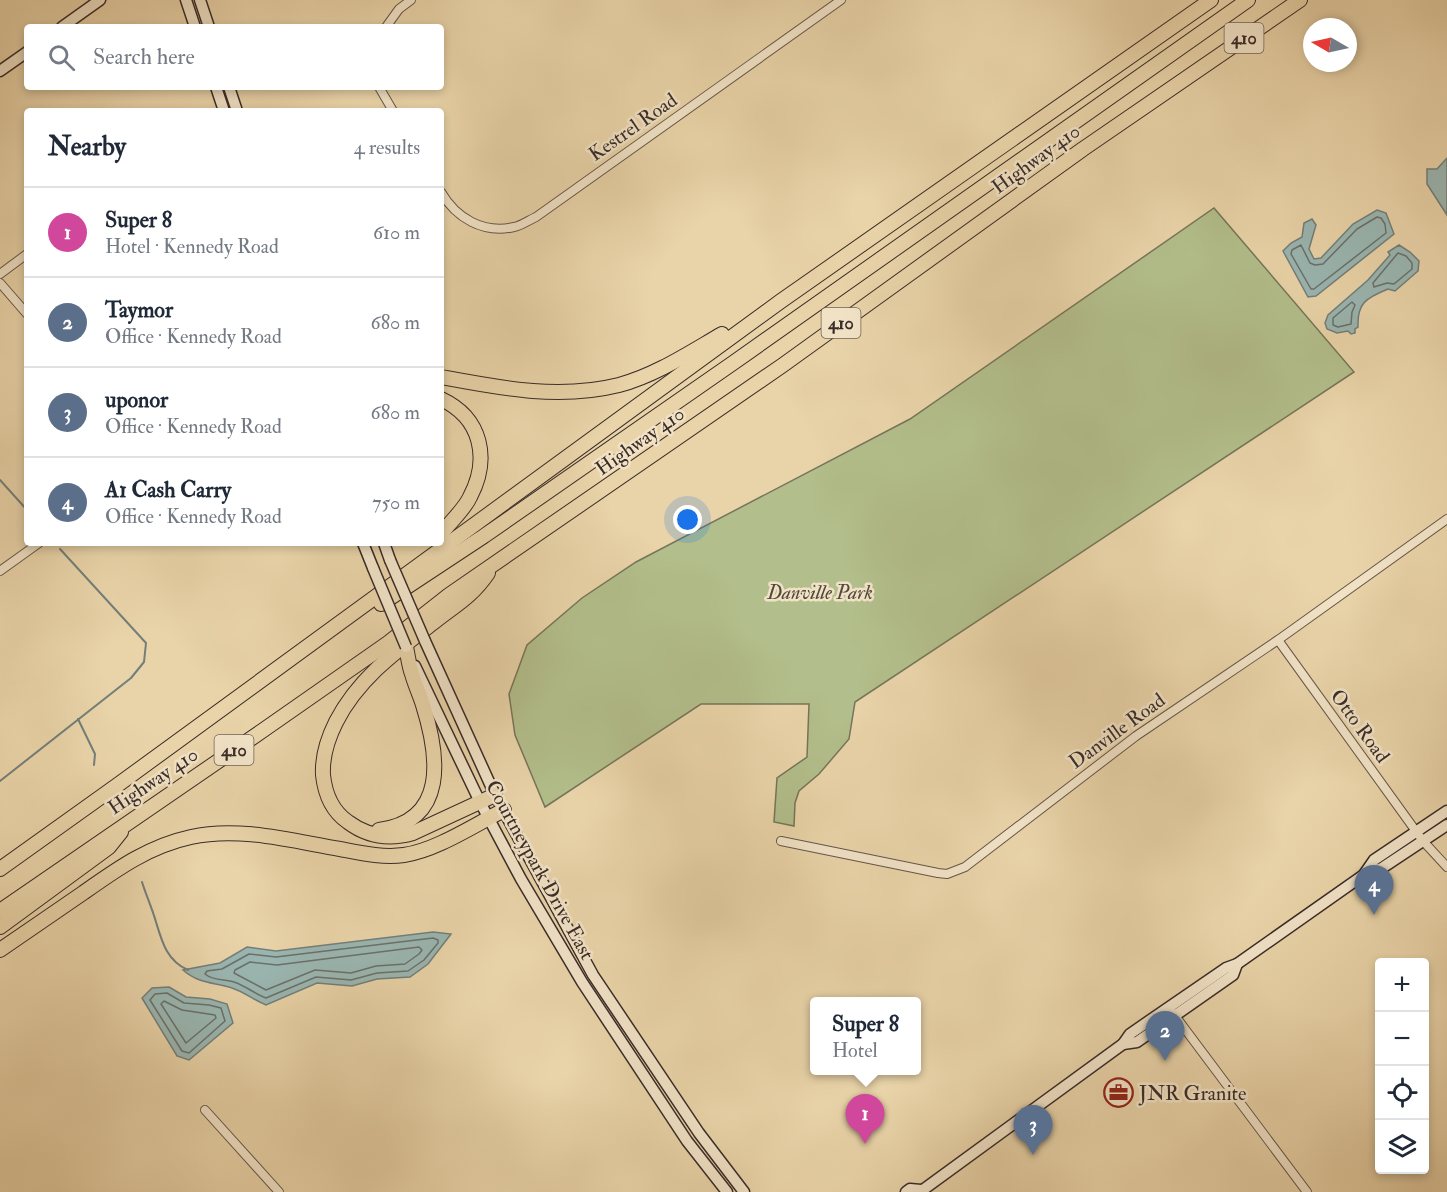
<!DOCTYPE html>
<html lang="en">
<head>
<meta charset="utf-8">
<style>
	:root { --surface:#fff; --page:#f2f2f3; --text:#1f2937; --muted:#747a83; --line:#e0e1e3; --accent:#0f766e }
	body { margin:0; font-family:"IM FELL Double Pica",serif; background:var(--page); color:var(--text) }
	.controls { position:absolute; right:18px; bottom:18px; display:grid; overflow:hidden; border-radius:6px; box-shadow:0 3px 9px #0003 }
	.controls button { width:54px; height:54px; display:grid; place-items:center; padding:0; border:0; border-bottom:2px solid var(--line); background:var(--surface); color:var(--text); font:30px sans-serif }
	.compass { position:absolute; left:1303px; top:18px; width:54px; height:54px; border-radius:50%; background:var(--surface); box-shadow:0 3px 9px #0003; rotate:279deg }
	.you { position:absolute; left:688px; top:520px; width:21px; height:21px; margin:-15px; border:4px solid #fff; border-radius:50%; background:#1a73e8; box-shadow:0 0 0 9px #1a73e833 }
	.badge { display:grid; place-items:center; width:39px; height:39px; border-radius:50%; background:var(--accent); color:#fff; font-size:20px; font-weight:700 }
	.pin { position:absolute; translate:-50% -50px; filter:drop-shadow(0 2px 3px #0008) }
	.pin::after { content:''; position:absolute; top:32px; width:21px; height:18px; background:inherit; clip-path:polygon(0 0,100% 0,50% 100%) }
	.popup { position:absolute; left:810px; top:997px; width:111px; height:78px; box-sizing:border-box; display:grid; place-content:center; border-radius:6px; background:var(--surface); filter:drop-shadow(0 2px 4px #0005); font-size:20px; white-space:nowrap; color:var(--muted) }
	.popup b { font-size:22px; color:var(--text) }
	.popup::after { content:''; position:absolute; left:50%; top:100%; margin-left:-12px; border:12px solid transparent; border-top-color:var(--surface) }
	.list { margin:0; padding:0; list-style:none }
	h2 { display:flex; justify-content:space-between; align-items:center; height:78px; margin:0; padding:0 24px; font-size:26px }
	h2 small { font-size:20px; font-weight:400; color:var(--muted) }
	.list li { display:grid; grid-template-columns:39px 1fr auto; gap:18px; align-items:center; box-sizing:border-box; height:90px; padding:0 24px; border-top:2px solid var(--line) }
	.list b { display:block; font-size:22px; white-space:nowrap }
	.list p { margin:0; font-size:20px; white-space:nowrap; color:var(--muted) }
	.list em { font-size:20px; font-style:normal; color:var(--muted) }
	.icon { flex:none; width:33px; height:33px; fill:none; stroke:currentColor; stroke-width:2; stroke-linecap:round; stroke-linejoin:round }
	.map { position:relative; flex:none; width:1447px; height:1192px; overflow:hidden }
	.search { position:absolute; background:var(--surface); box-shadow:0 3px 9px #0003; left:24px; top:24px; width:420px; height:66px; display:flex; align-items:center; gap:15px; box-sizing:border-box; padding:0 21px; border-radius:6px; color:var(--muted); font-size:22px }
	.panel { position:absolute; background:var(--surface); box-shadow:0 3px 9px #0003; left:24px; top:108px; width:420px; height:438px; border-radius:6px }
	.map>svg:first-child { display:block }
</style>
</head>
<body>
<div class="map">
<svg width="1447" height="1192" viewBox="0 0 1447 1192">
	<rect width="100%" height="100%" fill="#e9d3a8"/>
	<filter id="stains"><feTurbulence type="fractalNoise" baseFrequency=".00333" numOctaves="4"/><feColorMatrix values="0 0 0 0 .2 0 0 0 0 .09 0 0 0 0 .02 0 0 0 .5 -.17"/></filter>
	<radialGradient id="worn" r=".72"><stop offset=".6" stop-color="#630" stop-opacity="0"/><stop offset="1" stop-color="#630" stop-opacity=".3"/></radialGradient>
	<path fill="#b2be8b" stroke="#76755a" stroke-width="1.5" d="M1214,208l140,164 -499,330 -6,37 -30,35 -20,17 -4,12 -1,23 -20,-4 3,-44 30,-21 2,-53h-108l-156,103 -30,-72 -6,-41 18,-49 55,-47 54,-36 274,-143z"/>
	<g fill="#9ab6b1" stroke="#737f7a" stroke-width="1.5">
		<path d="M1447,158v57l-20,-31v-15h10z"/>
		<path d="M1377,210l9,3 8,21 -78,62 -8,1 -25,-46 8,-8 11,-6 2,-14 8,-4 4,6 -7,24 5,10 7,-1 32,-34z"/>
		<path d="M1399,245l11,7 9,9 -1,10 -23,20 -7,-2c-22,9 -31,14 -30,38l-3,2v4l-4,1 -3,-3 -11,2 -10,-4 -2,-6 3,-8 40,-35 22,-25 -2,-3z"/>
		<path d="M433,932l18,2 -23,30 -18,13 -33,2 -25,7 -35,-3 -51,22c-12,-5 -22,-13 -34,-17 -19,-6 -33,-4 -49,-18l37,-7 27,-16 29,4z"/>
		<path d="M169,987l17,10 24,2 17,5 6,19 -44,37 -12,-4 -35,-58 10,-10z"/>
	</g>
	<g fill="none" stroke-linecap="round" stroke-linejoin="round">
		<g stroke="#6a716c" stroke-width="1.5">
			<path d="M1377,217l4,1 4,6 1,9 -72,56h-3l-20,-35 1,-4 9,-5 9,18 5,2 8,-1 34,-35z"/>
			<path d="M1398,253l8,3 6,7v6l-18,15 -7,-1 -13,4 -1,-4z"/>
			<path d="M1352,302l3,3 -3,7 -1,12 -13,3 -5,-2v-7z"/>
			<path d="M433,938l5,2v3l-14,17 -16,11 -31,2 -26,7 -35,-3 -50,21c-11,-4 -20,-12 -32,-16 -9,-3 -21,-1 -29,-8l2,-3 15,-2 27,-15 27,3z"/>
			<path d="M419,947l3,3 -3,4 -14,10 -29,2 -25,7 -36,-3 -49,20 -32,-17 1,-3 15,-8 27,3z"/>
			<path d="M167,993l17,10 25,2 12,3 4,13 -36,32 -7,-2 -32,-51 5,-6z"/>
			<path d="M164,1001l18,9 33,5 1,3 -30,25 -25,-39z"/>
		</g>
		<g stroke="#737f7a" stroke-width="2">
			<path d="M0,480l27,30"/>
			<path d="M78,719l17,35 -1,11"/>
			<path d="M0,781l131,-103 13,-16 2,-19 -86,-94"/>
			<path d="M142,882c4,13 10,26 14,40 6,20 11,39 32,48"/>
		</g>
		<defs>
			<g id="minor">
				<path d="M386,27l13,-18 12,-9"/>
				<path d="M379,87l14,24"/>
				<path d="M441,192c15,26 42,42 73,35 7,-1 15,-7 22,-10l305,-217"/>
				<path d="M0,274l27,-20"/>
				<path d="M0,283l27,31"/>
				<path d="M0,571l39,-28"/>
				<path d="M1278,640l145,201 24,26"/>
				<path d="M781,841l157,32 9,1 18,-7 171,-131 142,-96 169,-121"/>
				<path d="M1173,1013l134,179"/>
				<path d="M205,1110l74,82"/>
			</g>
			<g id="secondary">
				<path d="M186,0l9,27"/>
				<path d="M200,0l9,27"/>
				<path d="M62,27l38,-27"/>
				<path d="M0,71l27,-19"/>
				<path d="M216,87l8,24"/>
				<path d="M229,87l8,24"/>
				<path d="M363,543l10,25"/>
				<path d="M384,543l6,17"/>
				<path d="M425,641l70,154 98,180 106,158 45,59"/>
				<path d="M415,666l65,136 41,77 61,103 105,159 40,51"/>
				<path d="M1365,873l9,-13 73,-49"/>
				<path d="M1123,1044l14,-2 96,-67 4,-11"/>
				<path d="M906,1192l4,-3 11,1"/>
				<path d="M920,1192l203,-148 7,-10 96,-66 11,-4 128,-90 17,-6 65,-43"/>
			</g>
			<g id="motorway">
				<path d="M441,377c59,11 118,23 178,8 37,-10 70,-32 103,-51"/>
				<path d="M441,399c41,19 49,60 29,98 -6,13 -20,25 -29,37"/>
				<path d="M488,573c-15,22 -29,30 -50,46 -39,30 -79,58 -102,103 -8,16 -14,35 -13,53 2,19 9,36 25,47 20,15 41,18 65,11l82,-38"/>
				<path d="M381,604l103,-68 249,-173 515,-363"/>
				<path d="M379,830c69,-9 60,-74 44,-125 -3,-10 -8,-20 -11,-31 -3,-8 -4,-18 -6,-27"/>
				<path d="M0,869l119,-85 662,-483 430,-301"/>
				<path d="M0,911l262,-180 126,-88 61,-48 334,-230 300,-216 217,-149"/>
				<path d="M0,927l109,-80 12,-15"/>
				<path d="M0,950c28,-19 55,-38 83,-57 34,-24 66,-47 108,-56 48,-11 102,4 149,12 21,4 43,9 64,6 33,-5 70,-30 100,-45"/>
			</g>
		</defs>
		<use href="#minor" stroke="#655648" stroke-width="10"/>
		<use href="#secondary" stroke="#392c28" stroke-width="13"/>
		<use href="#motorway" stroke="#392c28" stroke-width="16"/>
		<use href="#minor" stroke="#f1e2c6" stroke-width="8"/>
		<use href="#secondary" stroke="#f1e2c6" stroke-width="10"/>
		<use href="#motorway" stroke="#e9d3a8" stroke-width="14"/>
		<defs>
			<g id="secondary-bridge">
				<path d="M390,560l35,81"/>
				<path d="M373,568l33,79"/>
			</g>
		</defs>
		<use href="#secondary-bridge" stroke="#392c28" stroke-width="13" stroke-linecap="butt"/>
		<use href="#secondary-bridge" stroke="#f1e2c6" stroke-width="10"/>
	</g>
	<defs>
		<symbol id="office-ring" viewBox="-11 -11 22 22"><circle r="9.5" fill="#f1e2c6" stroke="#8f2418" stroke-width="1.5"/><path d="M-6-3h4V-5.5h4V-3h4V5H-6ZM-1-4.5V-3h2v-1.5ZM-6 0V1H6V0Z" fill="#8f2418"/></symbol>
	</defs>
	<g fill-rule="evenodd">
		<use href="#office-ring" x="1102" y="1076" width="33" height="33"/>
	</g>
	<g text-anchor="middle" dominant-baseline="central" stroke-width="5" stroke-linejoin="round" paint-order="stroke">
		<g fill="#f1e2c6" stroke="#706357" stroke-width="1.5">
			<rect x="1224.5" y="23" width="39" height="30" rx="4.5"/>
			<rect x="821.5" y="308" width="39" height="30" rx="4.5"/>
			<rect x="214.5" y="735" width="39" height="30" rx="4.5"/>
		</g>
		<g font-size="18" font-weight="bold" fill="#392c28">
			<text x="1244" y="38">410</text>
			<text x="841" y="323">410</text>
			<text x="234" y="750">410</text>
		</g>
		<g font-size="20" fill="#392c28" stroke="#f1e2c6">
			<text transform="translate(633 127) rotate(-35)">Kestrel Road</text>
			<text transform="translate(1036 159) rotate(-36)">Highway 410</text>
			<text transform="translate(640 441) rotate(-35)">Highway 410</text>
			<text transform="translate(1360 726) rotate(54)">Otto Road</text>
			<text transform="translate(1117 731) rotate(-36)">Danville Road</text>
			<text transform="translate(153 781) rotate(-34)">Highway 410</text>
			<text transform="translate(540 870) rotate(61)">Courtneypark Drive East</text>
		</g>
		<g font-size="20" font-style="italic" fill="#51493c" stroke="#f1e2c6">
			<text x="820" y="592">Danville Park</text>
		</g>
		<g font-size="20" fill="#392c28" stroke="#f1e2c6" text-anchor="start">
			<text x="1139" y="1093">JNR Granite</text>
		</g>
	</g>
	<rect width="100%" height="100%" filter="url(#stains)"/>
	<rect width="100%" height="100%" fill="url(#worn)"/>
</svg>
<div class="controls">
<button>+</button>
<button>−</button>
<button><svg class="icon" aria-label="locate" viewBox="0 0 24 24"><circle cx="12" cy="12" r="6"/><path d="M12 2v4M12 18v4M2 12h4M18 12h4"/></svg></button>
<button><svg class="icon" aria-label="layers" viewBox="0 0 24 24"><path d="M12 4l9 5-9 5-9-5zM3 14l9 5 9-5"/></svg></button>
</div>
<svg class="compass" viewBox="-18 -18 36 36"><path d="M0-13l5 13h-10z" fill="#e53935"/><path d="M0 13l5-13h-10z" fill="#747a83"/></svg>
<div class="you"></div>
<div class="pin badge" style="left:865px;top:1144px;background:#d1479c">1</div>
<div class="popup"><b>Super 8</b>Hotel</div>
<div class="pin badge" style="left:1165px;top:1061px;background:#5c6f8a">2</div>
<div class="pin badge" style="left:1033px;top:1155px;background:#5c6f8a">3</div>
<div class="pin badge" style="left:1374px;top:915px;background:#5c6f8a">4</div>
<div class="search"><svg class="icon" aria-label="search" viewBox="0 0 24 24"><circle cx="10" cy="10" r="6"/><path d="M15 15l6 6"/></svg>Search here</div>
<section class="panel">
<h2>Nearby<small>4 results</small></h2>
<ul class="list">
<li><span class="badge" style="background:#d1479c">1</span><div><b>Super 8</b><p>Hotel · Kennedy Road</p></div><em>610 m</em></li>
<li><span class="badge" style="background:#5c6f8a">2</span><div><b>Taymor</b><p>Office · Kennedy Road</p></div><em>680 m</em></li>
<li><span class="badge" style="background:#5c6f8a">3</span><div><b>uponor</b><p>Office · Kennedy Road</p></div><em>680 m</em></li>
<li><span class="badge" style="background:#5c6f8a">4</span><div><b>A1 Cash Carry</b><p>Office · Kennedy Road</p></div><em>750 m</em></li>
</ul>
</section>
</div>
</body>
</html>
